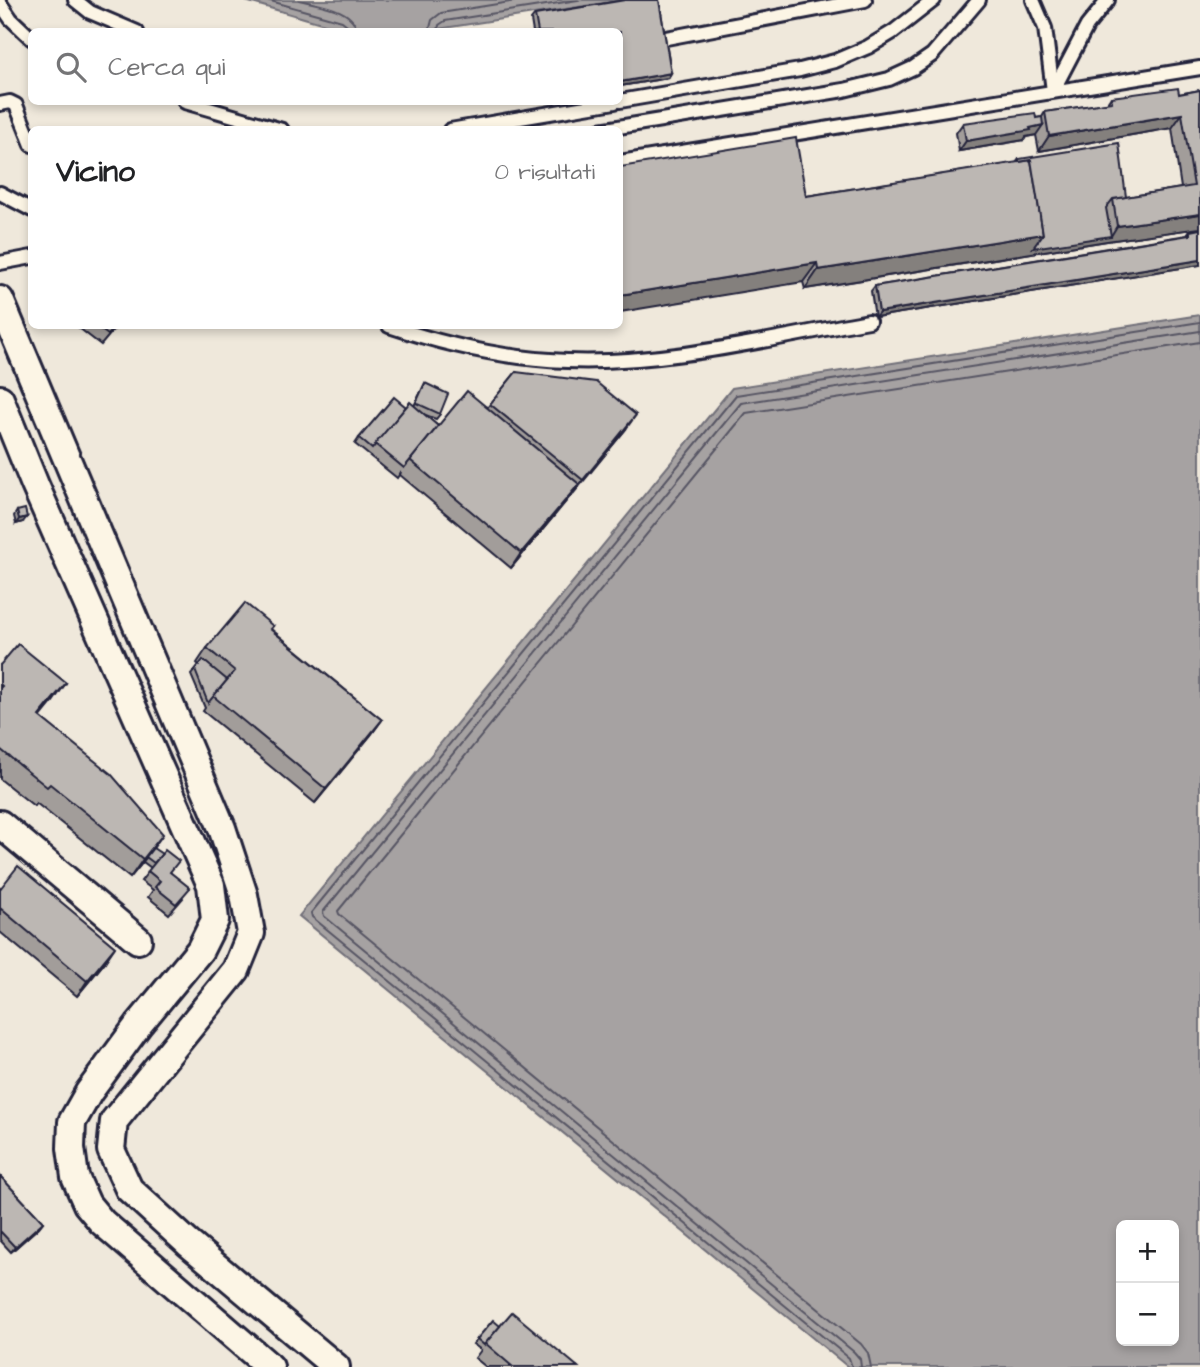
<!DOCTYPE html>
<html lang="it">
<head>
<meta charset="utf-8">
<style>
	:root { --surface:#fff; --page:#f2f2f2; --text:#202124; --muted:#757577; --line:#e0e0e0 }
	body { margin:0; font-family:"Architects Daughter",sans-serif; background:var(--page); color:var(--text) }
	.controls { position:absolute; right:21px; bottom:21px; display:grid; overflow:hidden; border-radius:10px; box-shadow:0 4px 10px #0003 }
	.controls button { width:63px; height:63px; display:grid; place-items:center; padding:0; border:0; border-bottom:2px solid var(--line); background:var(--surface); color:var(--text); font:35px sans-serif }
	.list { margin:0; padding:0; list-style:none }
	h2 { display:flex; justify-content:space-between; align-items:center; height:91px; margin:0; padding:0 28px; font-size:30px }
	h2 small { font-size:23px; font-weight:400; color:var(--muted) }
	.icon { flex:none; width:38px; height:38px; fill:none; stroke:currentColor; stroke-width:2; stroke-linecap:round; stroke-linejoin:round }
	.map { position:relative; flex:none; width:1200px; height:1367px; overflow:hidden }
	.search { position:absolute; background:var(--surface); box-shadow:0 4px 10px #0003; left:28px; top:28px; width:595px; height:77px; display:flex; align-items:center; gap:18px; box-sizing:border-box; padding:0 24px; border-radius:10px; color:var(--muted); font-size:26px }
	.panel { position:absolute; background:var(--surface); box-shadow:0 4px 10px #0003; left:28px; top:126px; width:595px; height:203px; border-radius:10px }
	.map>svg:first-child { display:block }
</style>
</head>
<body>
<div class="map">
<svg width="1200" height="1367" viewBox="0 0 1200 1367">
	<rect width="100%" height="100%" fill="#efe8db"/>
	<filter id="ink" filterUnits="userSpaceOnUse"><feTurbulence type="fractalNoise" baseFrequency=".0143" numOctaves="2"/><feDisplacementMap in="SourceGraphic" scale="14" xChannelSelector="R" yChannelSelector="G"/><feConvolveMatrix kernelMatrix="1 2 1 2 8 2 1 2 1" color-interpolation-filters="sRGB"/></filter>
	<g filter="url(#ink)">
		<g fill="#a6a2a2" stroke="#716f79" stroke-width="2" fill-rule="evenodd">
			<path d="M242,0h381l-198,31 -73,1z"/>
			<path d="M1200,315v1052h-352l-549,-451 433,-528zM1121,1225h53v116h-53z"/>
		</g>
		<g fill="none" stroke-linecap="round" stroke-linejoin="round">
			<g stroke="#575564" stroke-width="2">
				<path d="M267,0l75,21 5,4 1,7"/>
				<path d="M299,0c19,5 56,8 58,32"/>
				<path d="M429,32l3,-12 9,-7 81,-13"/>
				<path d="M438,32l1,-7 6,-4 133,-21"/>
				<path d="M852,1367l-3,-9 -537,-441 -1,-4 425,-518 464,-73"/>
				<path d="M861,1367l-1,-8 -6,-7 -530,-436 -1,-4 418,-509 459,-72"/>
				<path d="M871,1367l-3,-14 -7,-9 -522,-430 -1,-3 408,-498 454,-71"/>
			</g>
			<defs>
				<g id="service">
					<path d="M75,0l15,12 47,20"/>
					<path d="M1033,0l12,28 8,63"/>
					<path d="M0,3l11,16 21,20"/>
					<path d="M661,39l204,-39"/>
					<path d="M1053,91l34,-65 21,-26"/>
					<path d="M620,101l180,-31 35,-9 33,-14 25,-15 41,-32"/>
					<path d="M185,102l97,28"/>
					<path d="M0,104l10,-2 6,3 16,40"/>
					<path d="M450,130l165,-28"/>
					<path d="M600,130l244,-40 45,-11 24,-11 19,-13 47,-55"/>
					<path d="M620,162l580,-94"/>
					<path d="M0,193l32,17"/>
					<path d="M0,263l32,-6"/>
					<path d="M389,326c57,19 118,33 178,35 98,4 205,-23 302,-40"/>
				</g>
				<g id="minor">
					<path d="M0,300l222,528 22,67 7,38 -15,37 -122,151 -3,29 18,39 59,54 148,124"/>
					<path d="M0,399l35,86 176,400 4,35 -15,30 -61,74 -50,68 -17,30 -1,26 4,29 12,27 15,18 168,145"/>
					<path d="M0,824l138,116"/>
				</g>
			</defs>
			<use href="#service" stroke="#22223b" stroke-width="18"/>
			<use href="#minor" stroke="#22223b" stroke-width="32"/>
			<use href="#service" stroke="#fcf5e5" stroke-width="12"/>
			<use href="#minor" stroke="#fcf5e5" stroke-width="26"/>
		</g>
		<g fill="#a29d9a" stroke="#22223b" stroke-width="2">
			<path d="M625,0h34l12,73 -3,5 -48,8v-54h-87l-2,-12 4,-5z"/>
			<path d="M1200,90v138l-93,13 -302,48 -2,-7 3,-86 210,-33 3,-4 107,38 55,-9 -9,-60 -133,23 -3,-16 -10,2 -2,3 -65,11 -3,-18 7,-10 73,-5 6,-1 3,-5 62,-9 4,-6 68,-3z"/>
			<path d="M1190,231l10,34 -325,52 -4,-26 4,-5 312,-51z"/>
			<path d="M80,326h37l-16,19 -22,-17z"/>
			<path d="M516,372l110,57 -115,139 -111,-93 1,-3 -4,6 -42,-34 4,-6 55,-32 11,-23 15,31 -4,5 -13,-5 15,12 49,-18z"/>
			<path d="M17,511l6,11 -7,2 -2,-8z"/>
			<path d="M273,626l-2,3 111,91 -11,15 -56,68 -112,-92 2,-3 -14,-33 8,-10 -2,-2 10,-15z"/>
			<path d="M0,665l66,18 -26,34 113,131 18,25 12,25 -14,16 -21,-17 5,-7 -12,-9 10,-13 -8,-6 -13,16 -94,-75 -2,3 -34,-27z"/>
			<path d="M0,889l105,73 -28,34 -77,-64z"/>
			<path d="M0,1176l43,46 -4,5 -28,25 -11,-12z"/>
			<path d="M500,1326l78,41h-92l-11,-9 6,-8 -8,-6 4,-5z"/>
		</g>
		<g fill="#84807d" stroke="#22223b" stroke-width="2">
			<path d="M671,73l-3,5 -48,8v-4z"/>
			<path d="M1182,114l-10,14 -133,23 10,-15z"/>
			<path d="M1043,125l-7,10 -10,2 -2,3 -65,11 7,-10z"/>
			<path d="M1200,214v14l-93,13 -302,48 13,-19 225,-36 68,2 6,-10z"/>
			<path d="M1200,260v5l-325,52 4,-5z"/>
			<path d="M817,263l-14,19 -183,30v-17z"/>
			<path d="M636,415l-10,14 -53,65 10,-14z"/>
			<path d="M579,484l-11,15 -57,69 10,-15z"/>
			<path d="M27,517l-4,5 -7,2 3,-5z"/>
			<path d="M66,683l-13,19 -27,33 13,-19z"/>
			<path d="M382,720l-11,15 -56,68 11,-14z"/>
			<path d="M163,834l-13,19 -20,25 13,-19z"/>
			<path d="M115,947l-10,15 -28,34 10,-15z"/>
			<path d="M43,1222l-4,5 -28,25 4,-5z"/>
		</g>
		<g fill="#bcb7b3" stroke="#22223b" stroke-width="2">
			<path d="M625,0h34l12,73 -51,9v-50h-82l-3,-17z"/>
			<path d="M1178,88l1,6 21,-4v124l-83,12 -4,-27 81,-13 -12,-72 -133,22 -4,-24 67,-10 -1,-5z"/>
			<path d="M1035,113l1,5 6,-1 1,8 -13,3 1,2 -65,11 -3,-18z"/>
			<path d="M796,138l10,58 225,-36 12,74 -225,36 -1,-7 -197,32v-128z"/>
			<path d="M1119,143l7,54 -13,2 -7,9 5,28 -78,12 10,-14 -12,-74 -12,2v-3z"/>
			<path d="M1200,229v31l-321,52 -4,-26 315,-51v-4z"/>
			<path d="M96,326h20l-8,9z"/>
			<path d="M516,372l80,10 40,33 -53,65 -93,-76z"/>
			<path d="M425,383l23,11 -8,20 -24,-11z"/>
			<path d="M467,391l112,93 -58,69 -111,-93z"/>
			<path d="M394,397l12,10 -34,42 -13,-11z"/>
			<path d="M410,402l28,24 -34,42 -29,-24z"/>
			<path d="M25,509l2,8 -8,2 -2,-8z"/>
			<path d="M245,603l28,23 -3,3 112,91 -56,69 -113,-93 22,-25 -28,-23z"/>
			<path d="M18,644l48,39 -27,33 72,58 52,60 -20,25 -93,-75 -3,3 -47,-38v-61l2,-2 -2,-2v-19z"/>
			<path d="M203,660l24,20 -19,23 -13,-33z"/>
			<path d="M153,848l9,6 -8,9 -8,-6z"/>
			<path d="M165,850l14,11 -9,11 20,16 -14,16 -21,-17 5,-6 -12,-10z"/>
			<path d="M18,866l97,81 -28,34 -87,-73v-19z"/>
			<path d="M0,1176l43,46 -28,25 -15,-16z"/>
			<path d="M512,1312l66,55h-65l-28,-24z"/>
			<path d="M493,1320l7,6 -16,19 -7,-6z"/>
		</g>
	</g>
</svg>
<div class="controls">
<button>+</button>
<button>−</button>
</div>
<div class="search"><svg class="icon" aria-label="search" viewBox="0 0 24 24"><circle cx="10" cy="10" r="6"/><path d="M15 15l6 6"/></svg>Cerca qui</div>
<section class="panel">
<h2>Vicino<small>0 risultati</small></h2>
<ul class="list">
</ul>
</section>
</div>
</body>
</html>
